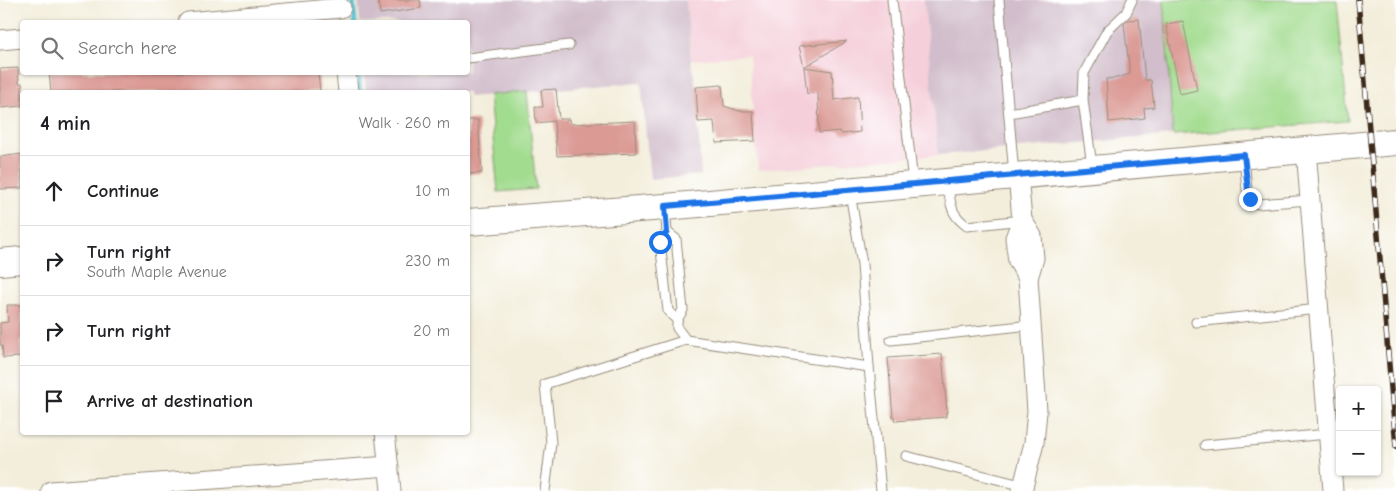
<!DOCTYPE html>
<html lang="en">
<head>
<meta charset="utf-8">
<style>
	:root { --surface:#fff; --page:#f2f2f2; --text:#202124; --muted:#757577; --line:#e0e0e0 }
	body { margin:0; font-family:"Comic Neue",sans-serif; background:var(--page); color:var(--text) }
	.controls { position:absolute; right:15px; bottom:15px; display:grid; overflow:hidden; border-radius:5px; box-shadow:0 1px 4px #0004 }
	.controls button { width:45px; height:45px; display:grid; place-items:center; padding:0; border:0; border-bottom:1px solid var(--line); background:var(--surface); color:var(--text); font:25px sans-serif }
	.stop { position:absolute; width:15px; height:15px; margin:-11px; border:4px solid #1a73e8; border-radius:50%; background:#fff }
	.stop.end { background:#1a73e8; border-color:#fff; box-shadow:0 1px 5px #0008 }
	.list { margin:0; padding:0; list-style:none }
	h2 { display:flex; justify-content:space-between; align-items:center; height:65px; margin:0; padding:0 20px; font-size:21px }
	h2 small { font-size:16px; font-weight:400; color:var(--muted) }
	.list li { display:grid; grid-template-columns:32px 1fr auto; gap:15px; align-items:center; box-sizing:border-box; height:70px; padding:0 20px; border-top:1px solid var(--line) }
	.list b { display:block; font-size:19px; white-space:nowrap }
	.list p { margin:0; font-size:16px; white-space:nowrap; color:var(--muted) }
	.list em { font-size:16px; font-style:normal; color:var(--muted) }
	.icon { flex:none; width:28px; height:28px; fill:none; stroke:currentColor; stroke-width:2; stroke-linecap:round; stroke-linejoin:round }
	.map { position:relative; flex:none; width:1396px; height:491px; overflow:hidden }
	.search { position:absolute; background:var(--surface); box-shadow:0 1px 4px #0004; left:20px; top:20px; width:450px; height:55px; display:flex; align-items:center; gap:12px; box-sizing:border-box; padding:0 18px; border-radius:5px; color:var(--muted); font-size:19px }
	.panel { position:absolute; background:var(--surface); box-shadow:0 1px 4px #0004; left:20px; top:90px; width:450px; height:345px; border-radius:5px }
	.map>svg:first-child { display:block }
</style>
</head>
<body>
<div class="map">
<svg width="1396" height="491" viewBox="0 0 1396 491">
	<rect width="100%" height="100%" fill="#fff"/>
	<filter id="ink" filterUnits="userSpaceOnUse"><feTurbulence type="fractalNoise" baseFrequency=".02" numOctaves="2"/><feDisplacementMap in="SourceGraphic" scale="10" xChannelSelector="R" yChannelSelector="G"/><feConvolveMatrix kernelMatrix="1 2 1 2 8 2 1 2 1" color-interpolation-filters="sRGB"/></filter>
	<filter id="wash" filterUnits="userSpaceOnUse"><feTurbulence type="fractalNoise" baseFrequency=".0096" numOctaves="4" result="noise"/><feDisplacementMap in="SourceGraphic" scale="20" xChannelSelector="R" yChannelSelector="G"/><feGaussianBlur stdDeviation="1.12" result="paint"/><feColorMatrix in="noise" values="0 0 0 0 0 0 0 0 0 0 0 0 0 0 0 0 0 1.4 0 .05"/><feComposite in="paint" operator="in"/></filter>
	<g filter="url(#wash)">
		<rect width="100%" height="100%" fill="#f3eedb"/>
		<path fill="#f5cfda" d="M686,0h238l14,155 -179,15 -4,-29 -6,-86 -58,5z"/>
		<g fill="#d1bdcb">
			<path d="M358,0h328l5,60 5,27 5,88 -51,4 -9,-97 -173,15v-5h-102l-2,-19 104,-1v-50h-108z"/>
			<path d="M924,0h240l9,135 -235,20z"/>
		</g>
		<g fill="#a2dc8f" stroke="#6e8356">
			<path d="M1164,0h173l11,121 -175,14z"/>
			<path d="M527,91l9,98 -38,3 -9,-97z"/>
		</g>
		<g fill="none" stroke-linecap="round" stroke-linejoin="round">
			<g stroke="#5bc4d6" stroke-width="5">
				<path d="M353,0l2,22"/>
				<path d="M358,72l2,20"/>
			</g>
		</g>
		<g id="blocks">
			<g fill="#db9a94">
				<path d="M378,0h42l1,8 -41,6z"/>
				<path d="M1139,19l6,61h6l3,27 -10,1 1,10 -36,4 -3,-43 11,-1 13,-4 -6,-50 4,-4z"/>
				<path d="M1183,21l14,69 -17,4 -14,-70z"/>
				<path d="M847,41l-43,26 -5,-21z"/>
				<path d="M804,67l28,4 2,29 24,-3 2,35 -18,2 -3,-3 -20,2 -1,-41 -11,2z"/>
				<path d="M18,68l1,15h3v23l-22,2v-39z"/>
				<path d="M49,72h269l2,19 -22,1h-247z"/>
				<path d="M722,85l2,21 16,5h13l2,30 -39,2 -2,-22 -16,1 -2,-35z"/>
				<path d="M556,89l3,30h10l1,5 65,-3 1,32 -79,3 -3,-35 -18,2 -1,-16h8l-2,-17z"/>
				<path d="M468,120h10l4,53 -14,1z"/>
				<path d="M22,154v34l-22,1v-32z"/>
				<path d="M7,305h15v35h-2l1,17 -18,1 -1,-13h-2v-22l8,-1z"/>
				<path d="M942,354l5,58h-1v5l-51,4 -1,-4h-1l-5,-59z"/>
			</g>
		</g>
	</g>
	<g filter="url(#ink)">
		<use href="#blocks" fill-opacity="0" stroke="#978c7c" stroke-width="1"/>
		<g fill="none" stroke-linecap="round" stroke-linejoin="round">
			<defs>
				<g id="service">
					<path d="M892,0l21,182"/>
					<path d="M999,0l15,175"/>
					<path d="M468,58l101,-13"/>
					<path d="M1009,113l74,-13"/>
					<path d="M1244,157l3,33 3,9 8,5 52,-4"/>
					<path d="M1092,166l-9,-66 1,-27 23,-42 19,-18 6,-13"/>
					<path d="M947,184c5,21 2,29 20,42l55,-6"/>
					<path d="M850,193l12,71 7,103 12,124"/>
					<path d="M665,208l2,24 -7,10 8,69 9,9v8l9,12 183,27"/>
					<path d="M667,232l9,7 7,71 -6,10"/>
					<path d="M1196,322l123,-13"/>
					<path d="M891,340l140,-15"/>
					<path d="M1205,445l123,-11"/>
					<path d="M906,456l118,30"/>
					<path d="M545,491l6,-48 -6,-59 141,-44"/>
				</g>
				<g id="minor">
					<path d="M188,22l153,-14"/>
					<path d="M0,40l22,-2"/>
					<path d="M346,72l2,20"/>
					<path d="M1306,149l27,342"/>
					<path d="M1018,175l4,45 10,16 2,22 -6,20 9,133 -3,32 -12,48"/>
					<path d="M1022,220l-7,18 3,23 10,17"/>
					<path d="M385,432l6,59"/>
					<path d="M51,491l338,-25"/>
				</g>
				<g id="secondary">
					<path d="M468,222l197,-15 731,-65"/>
					<path d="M0,262l22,-2"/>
				</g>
			</defs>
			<use href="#service" stroke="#978c7c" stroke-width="11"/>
			<use href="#minor" stroke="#978c7c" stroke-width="21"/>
			<use href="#secondary" stroke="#978c7c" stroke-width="28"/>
			<use href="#service" stroke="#fff" stroke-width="9"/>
			<use href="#minor" stroke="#fff" stroke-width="19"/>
			<use href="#secondary" stroke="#fff" stroke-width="26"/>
			<defs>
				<path id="rail" d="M1358,0l38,447"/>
			</defs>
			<use href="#rail" stroke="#3b2a1e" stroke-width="5.5"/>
			<use href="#rail" stroke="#fff" stroke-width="4" stroke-dasharray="11" stroke-linecap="butt"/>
		</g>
	</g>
	<g fill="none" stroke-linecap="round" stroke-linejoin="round" filter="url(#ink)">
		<path stroke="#1a73e8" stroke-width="6" d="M660,242l7,-10 -2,-26 579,-51 4,35 2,9"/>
	</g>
</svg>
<div class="controls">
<button>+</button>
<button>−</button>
</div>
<div class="stop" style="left:660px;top:242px"></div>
<div class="stop end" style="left:1250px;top:199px"></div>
<div class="search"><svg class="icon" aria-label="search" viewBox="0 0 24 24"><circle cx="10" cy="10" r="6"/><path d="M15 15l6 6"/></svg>Search here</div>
<section class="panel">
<h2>4 min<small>Walk · 260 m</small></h2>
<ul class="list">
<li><svg class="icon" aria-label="ahead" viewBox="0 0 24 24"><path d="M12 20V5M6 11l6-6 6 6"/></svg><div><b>Continue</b></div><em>10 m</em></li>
<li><svg class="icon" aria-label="right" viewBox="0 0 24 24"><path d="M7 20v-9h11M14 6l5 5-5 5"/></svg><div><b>Turn right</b><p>South Maple Avenue</p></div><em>230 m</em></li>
<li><svg class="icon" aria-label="right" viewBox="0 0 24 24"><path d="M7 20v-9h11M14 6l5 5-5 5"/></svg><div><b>Turn right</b></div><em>20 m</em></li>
<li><svg class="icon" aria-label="arrive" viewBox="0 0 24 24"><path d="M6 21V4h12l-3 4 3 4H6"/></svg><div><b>Arrive at destination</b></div></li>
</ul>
</section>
</div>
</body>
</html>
